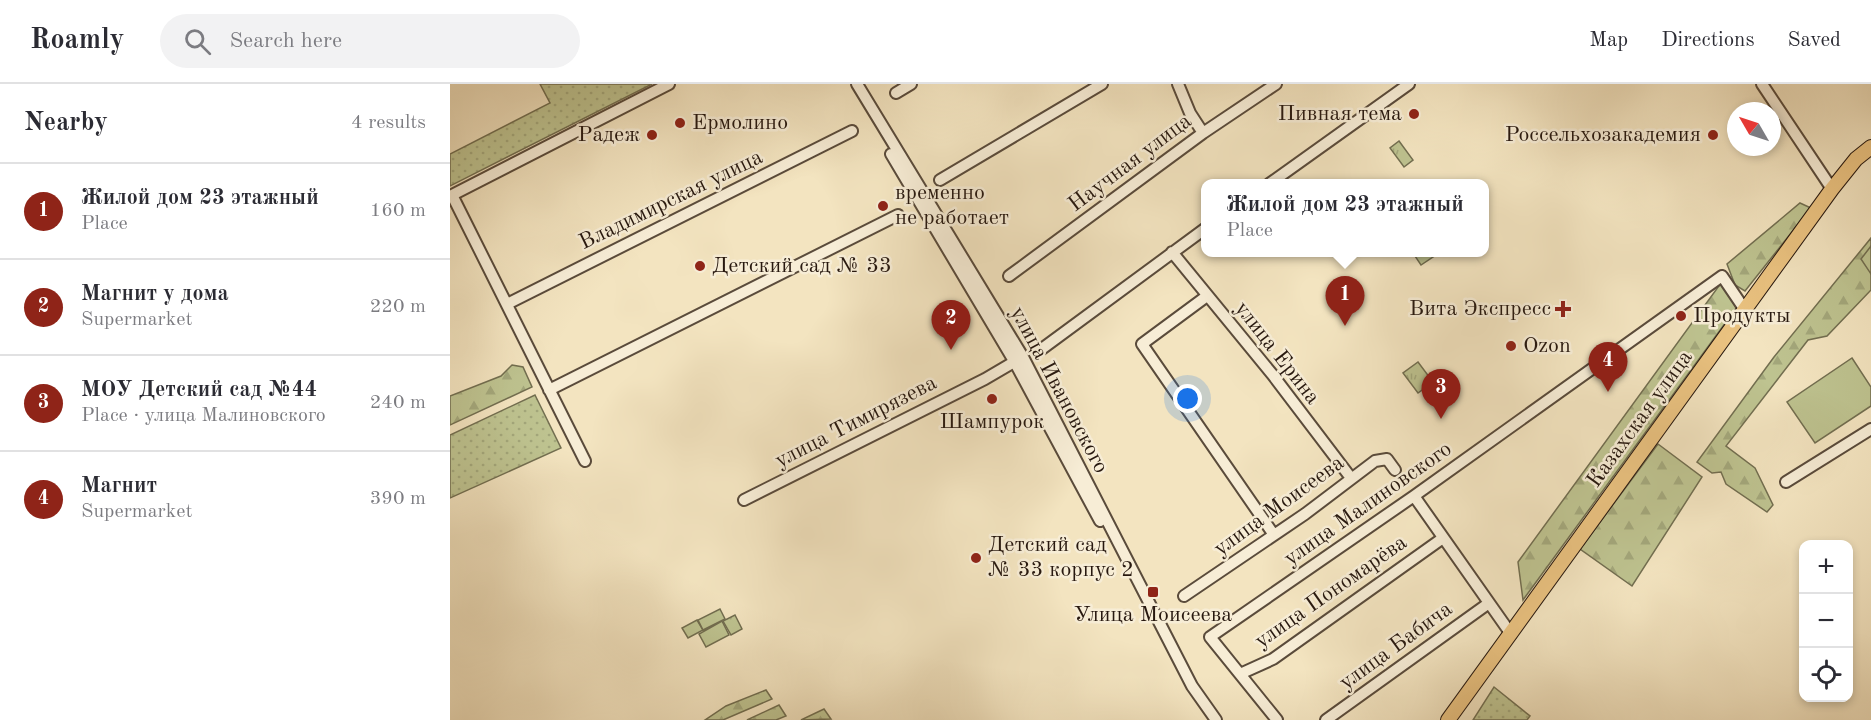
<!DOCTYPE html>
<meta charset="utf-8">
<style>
:root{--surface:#fff;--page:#f2f2f3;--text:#2b2b33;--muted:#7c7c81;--line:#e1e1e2;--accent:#8f2418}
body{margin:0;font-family:"Old Standard TT",serif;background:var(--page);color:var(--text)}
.controls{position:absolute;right:18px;bottom:18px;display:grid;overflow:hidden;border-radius:12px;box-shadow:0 3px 9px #0003}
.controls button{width:54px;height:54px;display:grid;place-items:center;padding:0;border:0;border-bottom:2px solid var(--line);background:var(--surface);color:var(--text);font:30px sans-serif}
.compass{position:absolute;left:1277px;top:18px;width:54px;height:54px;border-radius:50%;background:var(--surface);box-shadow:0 3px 9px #0003;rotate:309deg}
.you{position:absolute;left:738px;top:315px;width:21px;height:21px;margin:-15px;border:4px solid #fff;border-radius:50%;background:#1a73e8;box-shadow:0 0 0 9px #1a73e833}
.badge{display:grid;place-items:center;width:39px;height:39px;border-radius:50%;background:var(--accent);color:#fff;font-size:20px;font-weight:700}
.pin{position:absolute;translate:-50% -50px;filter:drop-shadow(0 2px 3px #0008)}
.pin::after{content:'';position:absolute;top:32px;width:21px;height:18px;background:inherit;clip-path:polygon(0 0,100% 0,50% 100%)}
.popup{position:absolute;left:751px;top:95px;width:288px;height:78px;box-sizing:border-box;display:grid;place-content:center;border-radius:12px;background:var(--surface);filter:drop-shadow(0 2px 4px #0005);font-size:20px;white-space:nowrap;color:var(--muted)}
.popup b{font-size:22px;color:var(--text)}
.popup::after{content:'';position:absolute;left:50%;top:100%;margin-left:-12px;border:12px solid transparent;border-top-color:var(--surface)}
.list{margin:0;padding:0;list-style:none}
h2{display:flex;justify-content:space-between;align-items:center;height:78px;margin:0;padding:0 24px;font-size:26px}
h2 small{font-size:20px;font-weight:400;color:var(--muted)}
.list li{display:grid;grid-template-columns:39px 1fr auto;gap:18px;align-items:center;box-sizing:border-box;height:96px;padding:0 24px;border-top:2px solid var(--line)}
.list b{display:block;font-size:22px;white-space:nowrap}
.list p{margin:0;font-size:20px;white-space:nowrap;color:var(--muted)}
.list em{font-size:20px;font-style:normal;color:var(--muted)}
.icon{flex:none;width:33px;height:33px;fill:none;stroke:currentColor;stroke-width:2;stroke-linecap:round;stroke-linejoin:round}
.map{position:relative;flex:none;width:1421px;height:636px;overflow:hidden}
header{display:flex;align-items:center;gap:36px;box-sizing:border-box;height:84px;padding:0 30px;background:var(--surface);border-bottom:2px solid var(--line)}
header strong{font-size:28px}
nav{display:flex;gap:33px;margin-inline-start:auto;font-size:21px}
.search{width:420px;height:54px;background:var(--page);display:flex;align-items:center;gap:15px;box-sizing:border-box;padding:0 21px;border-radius:33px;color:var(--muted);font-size:22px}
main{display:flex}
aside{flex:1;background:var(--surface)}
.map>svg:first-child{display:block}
.grass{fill:url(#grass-dots);stroke:#726e50;stroke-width:1.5}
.forest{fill:url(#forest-firs);stroke:#726e50;stroke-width:1.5}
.park{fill:url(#park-tufts);stroke:#726e50;stroke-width:1.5}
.garden{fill:#bec390;stroke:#726e50;stroke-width:1.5}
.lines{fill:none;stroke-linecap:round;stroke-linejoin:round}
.minor-casing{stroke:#5a4b3b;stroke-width:14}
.major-casing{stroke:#27180f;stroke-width:16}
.minor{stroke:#f7edd6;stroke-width:10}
.major{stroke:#eac280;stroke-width:14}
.poi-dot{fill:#8f2418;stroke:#f7edd6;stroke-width:2}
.labels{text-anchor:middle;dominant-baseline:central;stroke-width:5;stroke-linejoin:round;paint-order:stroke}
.poi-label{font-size:22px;fill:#27180f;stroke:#f7edd6;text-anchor:start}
.street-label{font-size:22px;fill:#27180f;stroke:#f7edd6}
</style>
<header>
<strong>Roamly</strong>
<div class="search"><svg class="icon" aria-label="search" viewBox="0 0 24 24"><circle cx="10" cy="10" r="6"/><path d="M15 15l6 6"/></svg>Search here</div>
<nav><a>Map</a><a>Directions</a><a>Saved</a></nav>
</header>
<main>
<aside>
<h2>Nearby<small>4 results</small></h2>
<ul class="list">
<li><span class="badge">1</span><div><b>Жилой дом 23 этажный</b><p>Place</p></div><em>160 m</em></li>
<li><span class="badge">2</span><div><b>Магнит у дома</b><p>Supermarket</p></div><em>220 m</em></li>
<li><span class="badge">3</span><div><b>МОУ Детский сад №44</b><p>Place · улица Малиновского</p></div><em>240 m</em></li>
<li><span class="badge">4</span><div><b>Магнит</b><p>Supermarket</p></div><em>390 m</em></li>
</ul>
</aside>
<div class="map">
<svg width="1421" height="636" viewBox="0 0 1421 636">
<defs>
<pattern id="grass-dots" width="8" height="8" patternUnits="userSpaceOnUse" patternTransform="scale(1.5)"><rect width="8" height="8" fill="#bec390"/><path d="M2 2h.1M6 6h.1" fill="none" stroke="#a3a77b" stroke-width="1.8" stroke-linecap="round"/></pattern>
<pattern id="forest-firs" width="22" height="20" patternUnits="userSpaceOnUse" patternTransform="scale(1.5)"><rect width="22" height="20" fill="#bec390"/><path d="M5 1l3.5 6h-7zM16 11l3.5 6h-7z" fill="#a3a77b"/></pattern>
<pattern id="park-tufts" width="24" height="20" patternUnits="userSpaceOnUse" patternTransform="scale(1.5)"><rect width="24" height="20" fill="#bec390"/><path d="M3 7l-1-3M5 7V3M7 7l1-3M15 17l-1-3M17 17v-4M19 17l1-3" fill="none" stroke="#a3a77b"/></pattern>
</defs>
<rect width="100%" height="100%" fill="#f3e4c0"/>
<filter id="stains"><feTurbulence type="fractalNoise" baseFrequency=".00333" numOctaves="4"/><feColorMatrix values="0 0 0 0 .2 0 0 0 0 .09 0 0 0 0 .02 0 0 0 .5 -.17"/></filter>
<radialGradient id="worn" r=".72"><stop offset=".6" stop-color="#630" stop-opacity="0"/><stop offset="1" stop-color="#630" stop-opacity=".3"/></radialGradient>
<!-- grass -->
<path class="grass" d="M90,0h112l-202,102v-32l100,-51z
M85,311l26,53 -111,50v-63z
M1044,603l36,29 -3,4h-54z"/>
<!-- forest -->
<path class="forest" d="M1350,119l11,5 -66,83 -10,-6 -8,-21z
M1421,154v52l-44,46 -19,4 -82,106 29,22 18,37 -6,7 -41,-28 -5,-12 -9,1 -15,-11 77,-105z
M1271,199l16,24 -214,293 -5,-38z
M62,281l11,2 9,20 -82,38v-29l51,-20z
M1208,360l44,33 -70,109 -52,-37z
M316,606l6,9 -49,21h-18l21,-14z
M329,621l7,11 -10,4h-29z
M374,625l7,10 -30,1z"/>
<!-- park -->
<path class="park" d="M949,57l14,19 -9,7 -14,-19z
M1421,162v28l-10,-15z
M963,169h26l-18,12z
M968,278l15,20 -15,11 -15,-20z
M285,531l7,14 -11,6 -8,-14z
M247,536l6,10 -15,8 -6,-10z"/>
<!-- garden -->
<path class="garden" d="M1402,274l19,29v19l-56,37 -28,-41z
M270,525l5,10 -22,11 -5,-10z
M272,537l7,14 -23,12 -7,-13z"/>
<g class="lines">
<defs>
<path id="minor" d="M407,0l166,273 169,329 24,34
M728,0l12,29 13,20
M1312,0l70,105
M446,9l15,-9
M441,70l123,207 86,160
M490,96l162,-96
M819,100l140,-100
M722,168l100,122 79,104
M559,192l194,-143 73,-49
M757,212l-65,48 132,191
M57,220l345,-173
M589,267l167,-123
M99,306l349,-175
M135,377l-133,-266 217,-111
M1336,398l85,-53
M964,412l97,138
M294,416l241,-121 34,-20
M734,512l121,-82 70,-53 12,-2 8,11
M790,590l33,-15 170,-121
M827,636l-67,-83 204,-141 308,-220 23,34
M876,636l163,-117"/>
<path id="major" d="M998,636l384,-531 24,-30 15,-12"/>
</defs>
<!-- minor casing -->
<use href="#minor" class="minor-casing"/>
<!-- major casing -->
<use href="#major" class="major-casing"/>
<!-- minor -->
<use href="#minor" class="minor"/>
<!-- major -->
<use href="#major" class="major"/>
</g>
<!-- markers -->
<g class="poi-dot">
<circle cx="964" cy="30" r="6"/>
<circle cx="230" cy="39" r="6"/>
<circle cx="202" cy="51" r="6"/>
<circle cx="1263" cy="51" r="6"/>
<circle cx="433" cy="122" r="6"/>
<circle cx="250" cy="182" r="6"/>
<path d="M1110 216h6v6h6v6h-6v6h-6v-6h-6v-6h6z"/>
<circle cx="1231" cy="232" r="6"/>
<circle cx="1061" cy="262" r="6"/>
<circle cx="542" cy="315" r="6"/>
<circle cx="526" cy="474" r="6"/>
<rect x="697" y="502" width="12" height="12" rx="3"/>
</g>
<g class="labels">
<!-- poi labels -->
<g class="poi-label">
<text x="952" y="30" text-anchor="end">Пивная тема</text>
<text x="242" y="39">Ермолино</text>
<text x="190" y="51" text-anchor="end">Радеж</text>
<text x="1251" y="51" text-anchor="end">Россельхозакадемия</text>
<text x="445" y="109">временно<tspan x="445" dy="25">не работает</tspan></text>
<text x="262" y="182">Детский сад № 33</text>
<text x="1101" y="225" text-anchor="end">Вита Экспресс</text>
<text x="1243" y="232">Продукты</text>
<text x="1073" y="262">Ozon</text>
<text x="542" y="338" text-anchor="middle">Шампурок</text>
<text x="538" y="461">Детский сад<tspan x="538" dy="25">№ 33 корпус 2</tspan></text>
<text x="703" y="531" text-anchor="middle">Улица Моисеева</text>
</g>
<!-- street labels -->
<g class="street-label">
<text transform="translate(680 79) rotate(-37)">Научная улица</text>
<text transform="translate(221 116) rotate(-26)">Владимирская улица</text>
<text transform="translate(827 269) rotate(52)">улица Ерина</text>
<text transform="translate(609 306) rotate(62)">улица Ивановского</text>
<text transform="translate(1190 335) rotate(-54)">Казахская улица</text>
<text transform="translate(406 338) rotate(-27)">улица Тимирязева</text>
<text transform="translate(918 420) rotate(-35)">улица Малиновского</text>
<text transform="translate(829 422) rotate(-36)">улица Моисеева</text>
<text transform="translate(881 508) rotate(-35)">улица Пономарёва</text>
<text transform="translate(946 562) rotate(-36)">улица Бабича</text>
</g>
</g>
<rect width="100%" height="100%" filter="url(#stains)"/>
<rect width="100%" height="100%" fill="url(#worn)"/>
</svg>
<div class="controls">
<button>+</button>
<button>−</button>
<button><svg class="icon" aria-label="locate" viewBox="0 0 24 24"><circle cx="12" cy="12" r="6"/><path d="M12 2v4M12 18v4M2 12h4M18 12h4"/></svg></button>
</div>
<svg class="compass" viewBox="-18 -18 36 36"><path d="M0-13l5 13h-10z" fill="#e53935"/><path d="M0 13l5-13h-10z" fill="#7c7c81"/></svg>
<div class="you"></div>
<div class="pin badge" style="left:895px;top:242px">1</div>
<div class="popup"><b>Жилой дом 23 этажный</b>Place</div>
<div class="pin badge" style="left:501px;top:266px">2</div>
<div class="pin badge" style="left:991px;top:335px">3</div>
<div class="pin badge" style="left:1158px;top:308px">4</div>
</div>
</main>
